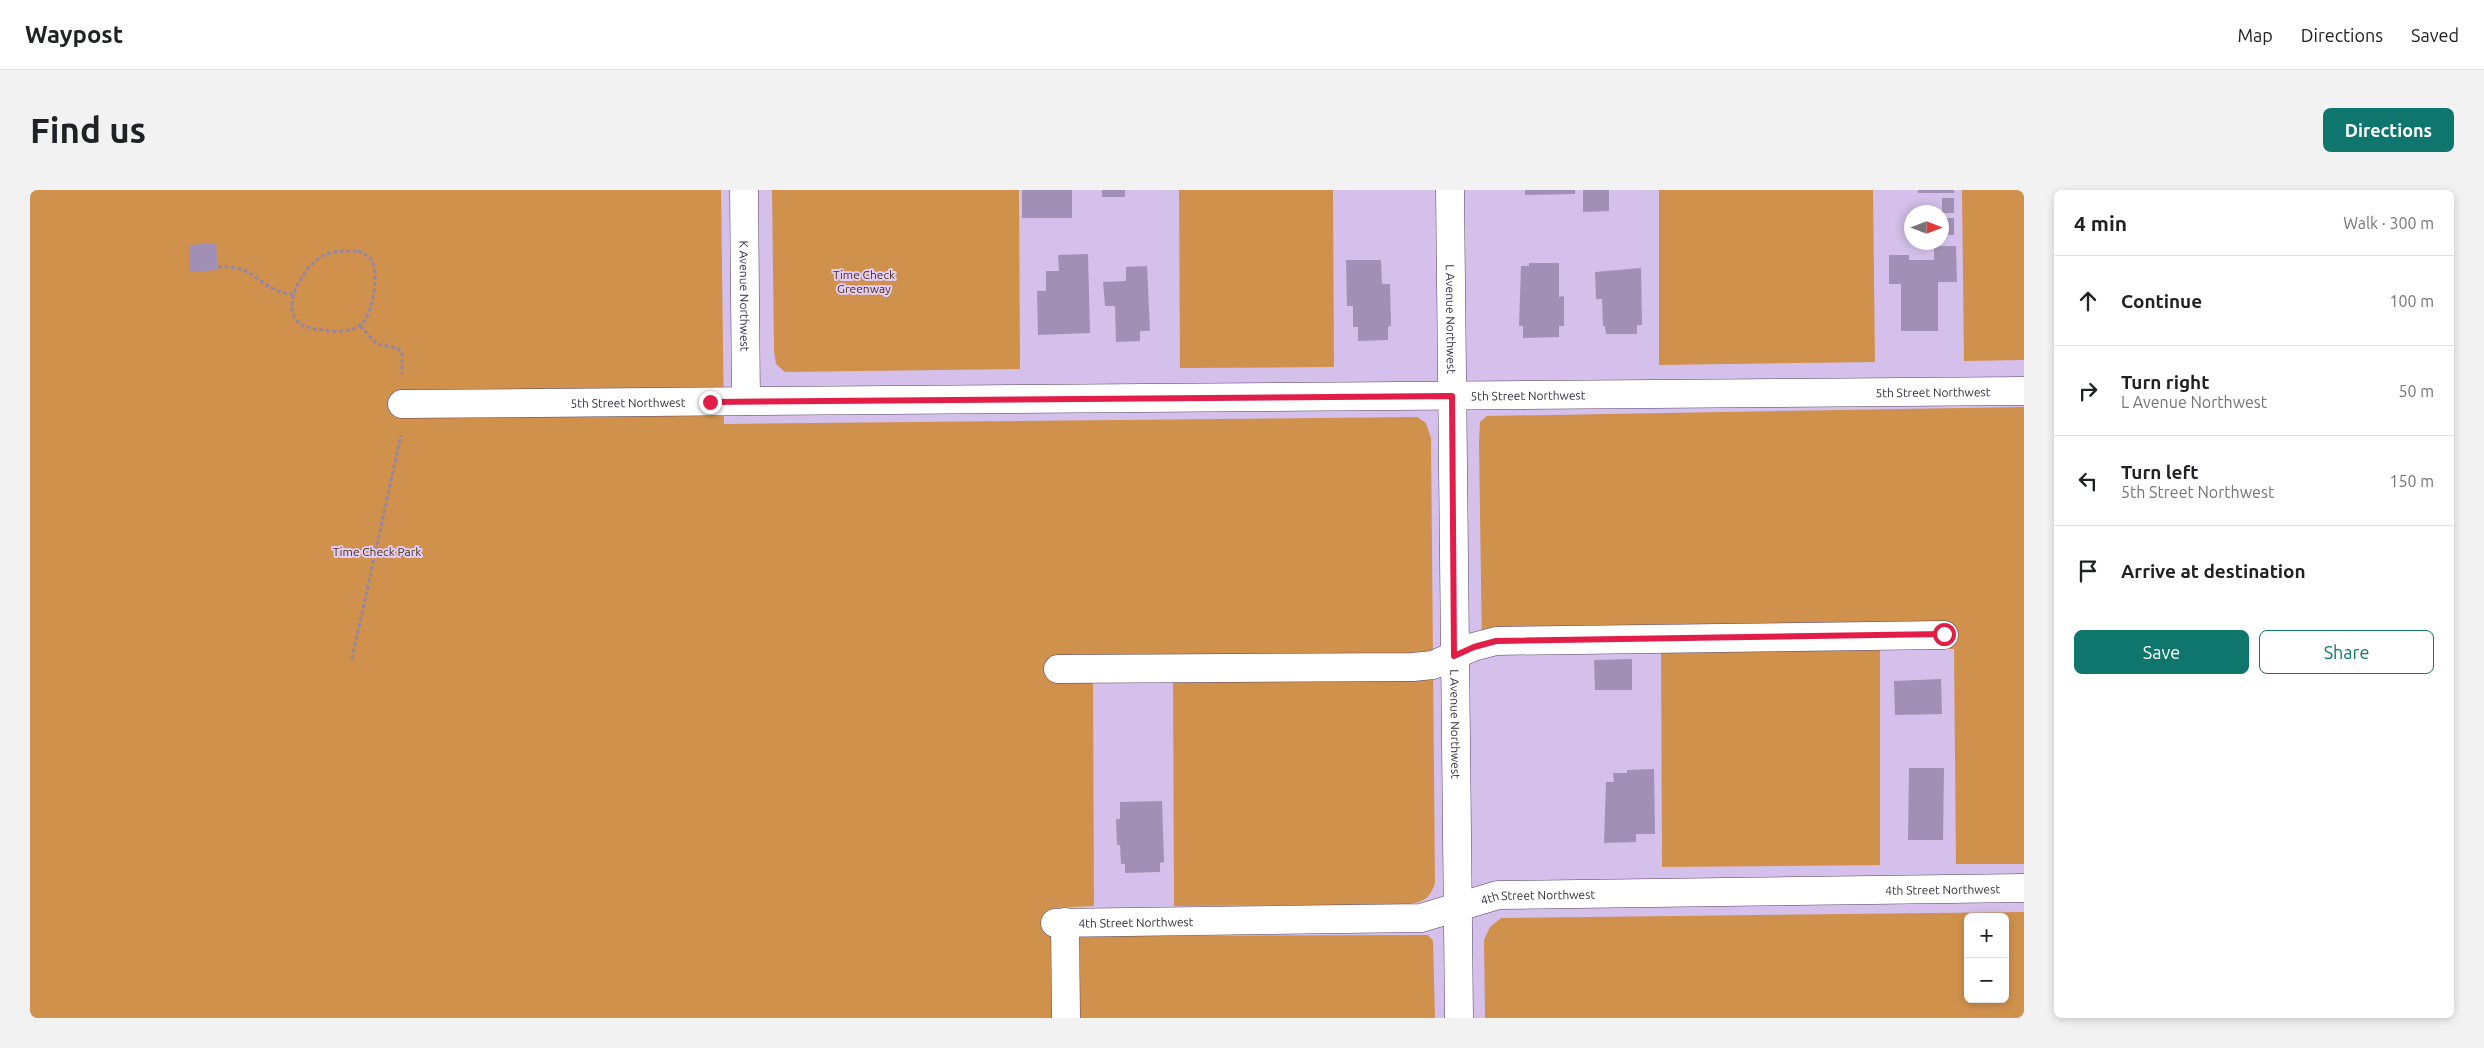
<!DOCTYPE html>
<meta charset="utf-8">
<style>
:root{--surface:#fff;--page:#f2f2f2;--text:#202124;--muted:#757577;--line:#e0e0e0;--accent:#0f766e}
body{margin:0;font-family:Ubuntu,sans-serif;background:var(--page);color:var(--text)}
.controls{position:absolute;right:15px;bottom:15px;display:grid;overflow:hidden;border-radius:8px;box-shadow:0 2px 8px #0003}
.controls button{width:45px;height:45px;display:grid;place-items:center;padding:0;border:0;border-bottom:1px solid var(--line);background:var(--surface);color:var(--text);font:25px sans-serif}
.compass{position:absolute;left:1874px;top:15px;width:45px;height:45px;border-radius:50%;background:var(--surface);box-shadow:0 2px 8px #0003;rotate:90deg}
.stop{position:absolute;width:15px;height:15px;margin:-11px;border:4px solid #e11d48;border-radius:50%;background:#fff}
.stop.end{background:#e11d48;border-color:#fff;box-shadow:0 1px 5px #0008}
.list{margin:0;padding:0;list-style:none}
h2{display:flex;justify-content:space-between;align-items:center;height:65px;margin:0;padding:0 20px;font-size:21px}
h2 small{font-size:16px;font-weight:400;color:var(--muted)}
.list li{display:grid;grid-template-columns:32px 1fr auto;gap:15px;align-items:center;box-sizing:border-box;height:90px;padding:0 20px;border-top:1px solid var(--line)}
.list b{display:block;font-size:19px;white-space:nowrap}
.list p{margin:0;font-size:16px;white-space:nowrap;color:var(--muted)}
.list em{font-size:16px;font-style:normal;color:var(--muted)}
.actions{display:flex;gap:10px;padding:15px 20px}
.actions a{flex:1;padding:11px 0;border:1px solid var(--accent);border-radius:8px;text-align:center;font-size:18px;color:var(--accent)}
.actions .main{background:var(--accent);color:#fff}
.icon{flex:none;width:28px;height:28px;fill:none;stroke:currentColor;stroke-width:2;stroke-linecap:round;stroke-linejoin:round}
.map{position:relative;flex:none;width:1994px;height:828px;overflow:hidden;border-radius:8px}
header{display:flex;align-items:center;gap:30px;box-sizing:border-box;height:70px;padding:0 25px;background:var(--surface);border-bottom:1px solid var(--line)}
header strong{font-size:24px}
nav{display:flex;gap:28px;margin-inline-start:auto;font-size:18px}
.intro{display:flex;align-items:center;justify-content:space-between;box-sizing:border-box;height:120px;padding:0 30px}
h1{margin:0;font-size:35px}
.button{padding:12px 22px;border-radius:8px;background:var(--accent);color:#fff;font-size:18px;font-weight:700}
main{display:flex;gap:30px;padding:0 30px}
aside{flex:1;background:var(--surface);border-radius:8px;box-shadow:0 2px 8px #0003}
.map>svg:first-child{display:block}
.green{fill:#d0914d;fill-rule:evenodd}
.building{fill:#a28fb6}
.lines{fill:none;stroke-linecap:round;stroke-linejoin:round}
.minor-casing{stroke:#546;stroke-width:29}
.path{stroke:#9485a5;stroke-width:3;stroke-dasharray:4 2.5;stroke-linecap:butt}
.minor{stroke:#fff;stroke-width:28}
.route{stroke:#e11d48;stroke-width:6}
.labels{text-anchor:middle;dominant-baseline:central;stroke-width:4;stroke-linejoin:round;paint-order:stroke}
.park-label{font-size:12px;fill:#4c3112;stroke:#e1cdf7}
.street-label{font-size:12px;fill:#352d3d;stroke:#e1cdf7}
</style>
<header>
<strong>Waypost</strong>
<nav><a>Map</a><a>Directions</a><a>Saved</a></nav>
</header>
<div class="intro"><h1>Find us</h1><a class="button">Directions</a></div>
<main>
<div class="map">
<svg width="1994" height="828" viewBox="0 0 1994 828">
<rect width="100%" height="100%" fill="#d4c0ea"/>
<!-- green -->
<path class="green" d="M0,0h691l3,234 693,-7 9,6 5,15 4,445c-6,18 -12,18 -29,22l-232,1 -1,-230 -80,1 1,229 -40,2 -1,28 375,-1 5,6 2,77h-1405z
M742,0h247l1,179 -235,3 -9,-8 -2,-13z
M1149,0h154l1,177 -154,1z
M1629,0h214l2,172 -216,3z
M1932,0h62v170l-60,1z
M1994,217v457h-68l-2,-215h-74v216l-218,2 -1,-217 -179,3 -3,-211 1,-20 7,-6z
M1994,722v106h-539l-1,-78 6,-13 11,-9zM1938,727h37v82h-37z"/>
<!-- building -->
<path class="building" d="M992,0h50v28h-50z
M1072,0h23v7h-23z
M1495,0h50v4l-50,1z
M1553,0h26v21l-26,1z
M1888,0h36v3h-36z
M1912,8h12v15h-12z
M1912,28h12v17h-12z
M186,53l2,27 -28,2 -1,-27z
M1904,56h22l1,36h-19v49h-37v-47h-12v-29h20v5h25z
M1058,64l2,79 -52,2 -1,-44h9v-20h13l-1,-16z
M1316,70h35l1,24h8l1,42 -3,1v13l-30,1v-14h-5v-21h-6z
M1499,73h30v34l5,-1v30h-5v11l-36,1v-12h-4l2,-60h8z
M1117,76l3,65h-10v10l-24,1 -1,-36h-10l-2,-24 23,-1v-14z
M1611,78l1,57h-5v9h-31l-1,-8h-2l-1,-27h-6l-1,-27z
M1602,469v31h-37l-1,-30z
M1911,489l1,35 -47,1 -1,-34z
M1879,578h35l-1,72h-35z
M1624,579l1,65h-19v8l-32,1 2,-61h8l-1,-9h14v-3z
M1132,611l2,61 -4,1v9l-35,1v-9h-4l-1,-19h-3l-1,-26h4v-17z"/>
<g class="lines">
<defs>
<g id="minor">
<path id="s1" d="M714,0l2,211"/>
<path id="s2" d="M1420,0l9,828"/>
<path id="s3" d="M372,214l1622,-13"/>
<path d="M1028,479l355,-2 20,-2 40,-18 23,-6 448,-6"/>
<path d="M1035,732l1,96"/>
<path id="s4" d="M1025,733l366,-5 77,-23 526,-7"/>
</g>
</defs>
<!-- minor casing -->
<use href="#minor" class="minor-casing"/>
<!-- path -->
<path class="path" d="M328,61c5,2 9,4 13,8 9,13 2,59 -12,67 -13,8 -35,5 -48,2 -38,-7 -11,-59 10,-71 11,-7 24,-6 37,-6z
M188,77c40,-3 41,25 75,27
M330,136l17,18 20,4 5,4v22
M322,469l49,-224"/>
<!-- minor -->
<use href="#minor" class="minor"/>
</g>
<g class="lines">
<!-- route -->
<path class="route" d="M680,212l742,-6 2,260 20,-9 22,-6 448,-7"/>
</g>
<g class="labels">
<!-- park labels -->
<g class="park-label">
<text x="834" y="84">Time Check<tspan x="834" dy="14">Greenway</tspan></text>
<text x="347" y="361">Time Check Park</text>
</g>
<!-- street labels -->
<g class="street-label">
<text stroke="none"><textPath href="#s1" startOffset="106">K Avenue Northwest</textPath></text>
<text stroke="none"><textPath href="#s2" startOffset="129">L Avenue Northwest</textPath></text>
<text stroke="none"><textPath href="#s3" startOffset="1531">5th Street Northwest</textPath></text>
<text stroke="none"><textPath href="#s3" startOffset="1126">5th Street Northwest</textPath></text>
<text stroke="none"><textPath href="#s3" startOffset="226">5th Street Northwest</textPath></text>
<text stroke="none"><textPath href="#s2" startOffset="534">L Avenue Northwest</textPath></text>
<text stroke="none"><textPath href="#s4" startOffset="891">4th Street Northwest</textPath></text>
<text stroke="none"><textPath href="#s4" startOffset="486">4th Street Northwest</textPath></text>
<text stroke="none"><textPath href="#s4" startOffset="81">4th Street Northwest</textPath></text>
</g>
</g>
</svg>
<div class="controls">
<button>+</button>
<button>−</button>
</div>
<svg class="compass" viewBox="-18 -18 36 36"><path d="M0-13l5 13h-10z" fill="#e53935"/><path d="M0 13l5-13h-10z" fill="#757577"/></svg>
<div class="stop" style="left:1914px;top:444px"></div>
<div class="stop end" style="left:680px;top:212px"></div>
</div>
<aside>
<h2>4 min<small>Walk · 300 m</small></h2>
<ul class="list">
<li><svg class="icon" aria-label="ahead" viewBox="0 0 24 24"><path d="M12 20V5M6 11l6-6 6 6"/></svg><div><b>Continue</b></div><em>100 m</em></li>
<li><svg class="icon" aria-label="right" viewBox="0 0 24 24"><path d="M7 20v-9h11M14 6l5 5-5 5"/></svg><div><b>Turn right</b><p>L Avenue Northwest</p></div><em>50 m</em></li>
<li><svg class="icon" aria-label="left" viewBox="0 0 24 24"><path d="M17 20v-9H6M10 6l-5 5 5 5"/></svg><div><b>Turn left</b><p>5th Street Northwest</p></div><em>150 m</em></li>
<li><svg class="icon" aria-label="arrive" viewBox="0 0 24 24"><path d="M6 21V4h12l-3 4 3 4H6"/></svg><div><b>Arrive at destination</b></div></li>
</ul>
<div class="actions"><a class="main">Save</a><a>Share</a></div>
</aside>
</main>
